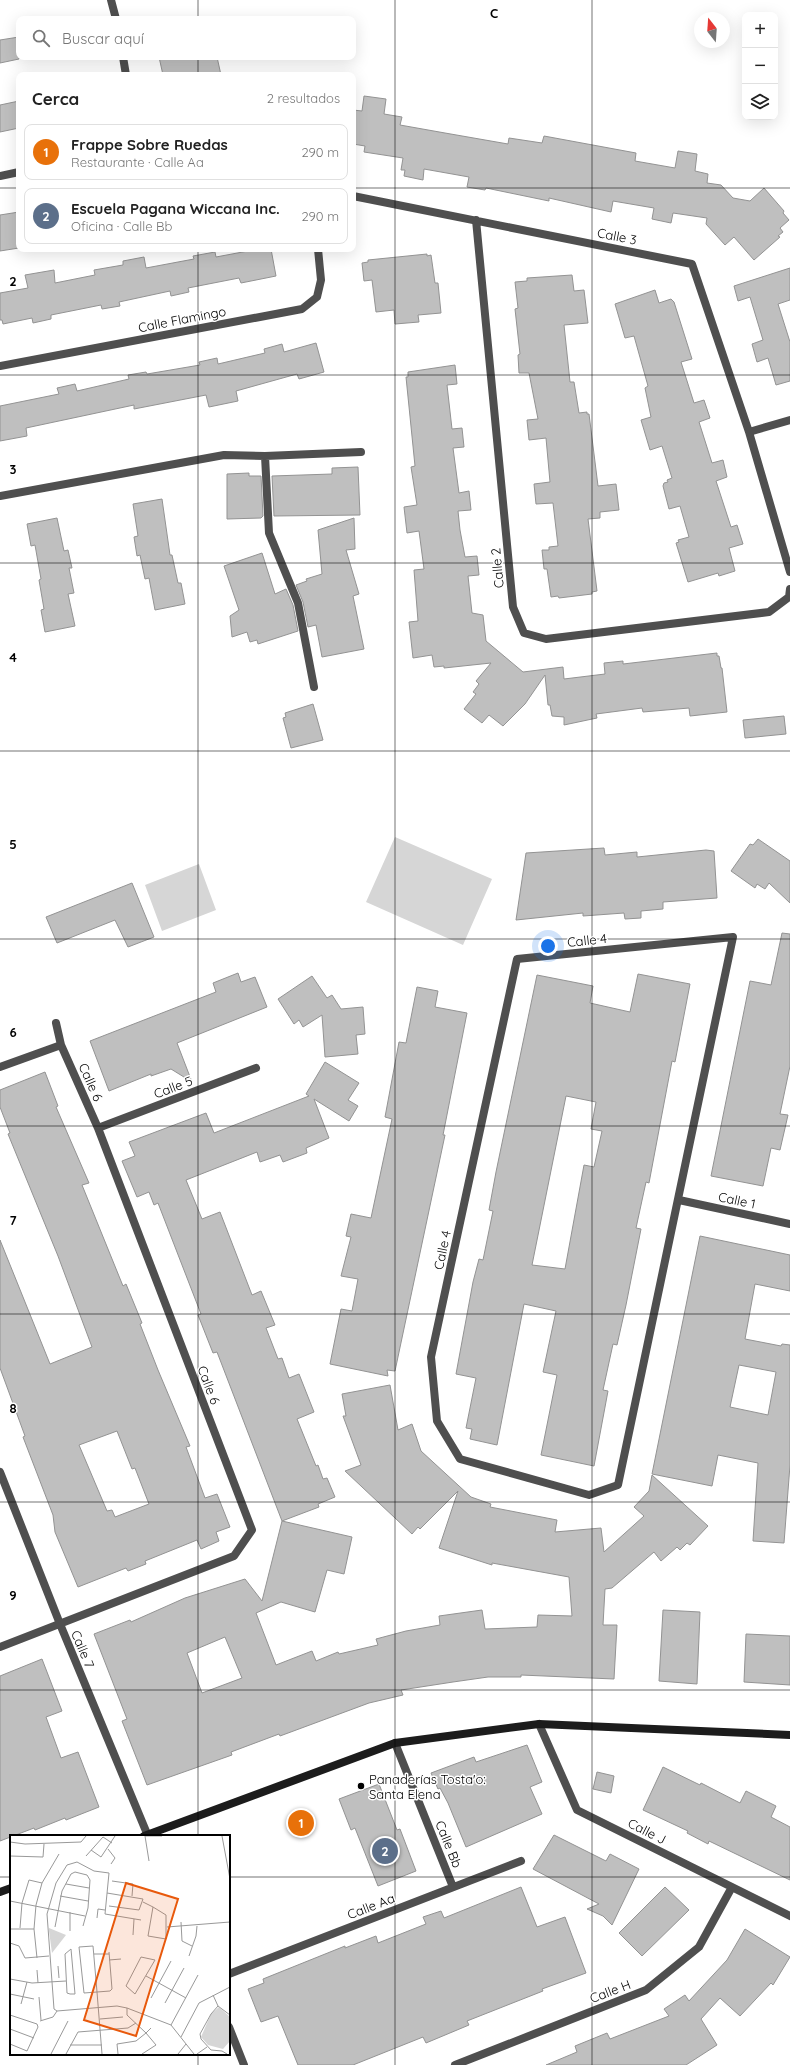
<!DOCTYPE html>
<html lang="es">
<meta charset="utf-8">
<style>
:root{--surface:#fff;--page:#f6f6f6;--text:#222;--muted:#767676;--line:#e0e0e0;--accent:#7c3aed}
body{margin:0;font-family:Quicksand,sans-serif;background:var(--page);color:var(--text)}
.controls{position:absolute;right:12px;top:12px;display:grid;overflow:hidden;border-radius:8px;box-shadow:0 4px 16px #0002}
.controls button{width:36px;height:36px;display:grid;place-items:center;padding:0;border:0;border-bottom:1px solid var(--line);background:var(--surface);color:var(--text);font:20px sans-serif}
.compass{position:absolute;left:694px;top:12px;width:36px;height:36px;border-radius:50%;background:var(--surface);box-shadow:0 4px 16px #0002;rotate:343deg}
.you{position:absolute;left:548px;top:946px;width:14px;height:14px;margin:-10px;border:3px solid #fff;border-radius:50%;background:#1a73e8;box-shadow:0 0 0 6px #1a73e833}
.badge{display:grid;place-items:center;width:26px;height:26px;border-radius:50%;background:var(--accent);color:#fff;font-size:13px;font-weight:700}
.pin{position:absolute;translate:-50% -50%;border:2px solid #fff;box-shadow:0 1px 4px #0006}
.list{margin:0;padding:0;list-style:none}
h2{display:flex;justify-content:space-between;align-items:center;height:52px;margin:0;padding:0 16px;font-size:17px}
h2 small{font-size:13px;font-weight:400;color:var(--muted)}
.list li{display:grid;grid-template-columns:26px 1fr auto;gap:12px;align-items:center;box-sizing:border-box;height:56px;margin:0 8px 8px;padding:0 8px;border:1px solid var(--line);border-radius:8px}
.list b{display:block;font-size:15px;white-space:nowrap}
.list p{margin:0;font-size:13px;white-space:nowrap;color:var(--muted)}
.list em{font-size:13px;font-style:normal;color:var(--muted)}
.icon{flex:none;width:22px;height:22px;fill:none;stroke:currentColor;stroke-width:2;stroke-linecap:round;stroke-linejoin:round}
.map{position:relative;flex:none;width:790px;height:2065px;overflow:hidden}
.search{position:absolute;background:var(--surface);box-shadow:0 4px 16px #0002;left:16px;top:16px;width:340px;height:44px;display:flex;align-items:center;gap:10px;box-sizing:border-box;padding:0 14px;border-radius:8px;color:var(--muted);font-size:15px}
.panel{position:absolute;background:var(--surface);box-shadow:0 4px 16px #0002;left:16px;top:72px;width:340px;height:180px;border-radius:8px}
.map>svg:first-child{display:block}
.green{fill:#d6d6d6}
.building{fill:#bfbfbf;stroke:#939393;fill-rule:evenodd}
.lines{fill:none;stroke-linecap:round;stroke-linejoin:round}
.street{stroke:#4f4f4f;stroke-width:8}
.secondary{stroke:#1c1c1c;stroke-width:8}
.grid{fill:none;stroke:#000;stroke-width:1;stroke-opacity:0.55}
.poi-dot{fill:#000;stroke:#fff;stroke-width:1.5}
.labels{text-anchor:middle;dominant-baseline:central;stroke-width:3;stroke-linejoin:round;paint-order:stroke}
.street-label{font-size:13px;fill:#000;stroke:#fff}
.poi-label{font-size:13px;fill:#000;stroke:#fff;text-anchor:start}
.inset-road{fill:none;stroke:#999;stroke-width:1}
.view{fill:#e8590c;fill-opacity:0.15;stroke:#e8590c;stroke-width:2}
.inset-edge{fill:none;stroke:#000;stroke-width:2}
.grid-label{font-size:13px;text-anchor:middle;font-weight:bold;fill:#000;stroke:#fff;stroke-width:3;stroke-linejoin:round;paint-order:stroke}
</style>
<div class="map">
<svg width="790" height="2065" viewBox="0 0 790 2065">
<rect width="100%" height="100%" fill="#fff"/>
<!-- green -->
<path class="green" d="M395,837l97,42 -29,66 -97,-43z
M199,864l17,46 -54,21 -17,-46z"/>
<!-- building -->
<path class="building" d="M19,37v22l-19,4v-23z
M159,57h58l4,18h-58z
M364,96l22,3 -2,15 18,3 -2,8 45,8 63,11 1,-6 33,5 2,-7 92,17 -1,8 40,7 3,-17 19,3 -2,17 13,3 -1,9 14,2 12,13 17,3 14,-13 20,23 -1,2 6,7 -9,8 3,4 -5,4 2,1 -26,23 -20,-23 -9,8 -19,-21 1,-6 -34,-5 -2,10 -19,-4 2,-11 -41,-7 -2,11 -62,-14v3l-63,-13 -1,2 -18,-3 2,-10 -45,-8 -1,11 -19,-4 1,-6h-4l2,-12 -39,-6 1,-6 -12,-2v-34l9,1z
M19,101v27l-19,4v-27z
M19,212v36l-19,3v-36z
M248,249h23l5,27 -35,7 -2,-5 -51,10 1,4 -18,4 -1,-5 -51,11 1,4 -18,3 -1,-4 -50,10v4l-18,4 -1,-5 -29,6 -1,-4h-2v-27l28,-5 -3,-13 29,-5 1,13 40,-8 -1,-5 29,-5v-4l21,-4 2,11 48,-9 -1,-3 22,-4 1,5 32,-6z
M427,254v2l4,-1 4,28h3l3,30 -23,2 1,7 -24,2 -1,-14 -18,2 -4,-32 -8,1 -2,-18 6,-1v-2z
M790,268v32l-12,4 12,38v39l-14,4 -8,-27 -11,4 -5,-18 11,-4 -13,-43 -12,4 -4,-15z
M572,275l2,16 10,-1 4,33 -24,2 6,57h4l5,31 8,-1v2h2l9,72 18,-2 3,26 -19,2v6l-12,1 9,72 -5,1v2l-33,4 -1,-2 -7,1 -4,-28h-3l-2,-19h7v-3l9,-1 -5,-43 -17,1 -2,-20 16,-2 -4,-44 -17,2 -2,-20 11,-1 -9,-46h-10l-1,-18 2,-1 -5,-45 3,-1 -3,-26 12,-1v-3z
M655,290l4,13 12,-4 3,3 18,57 -11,3 13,41 10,-3 6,18 -11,4 13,41 11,-3 4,17 -11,4 15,46 6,-2 6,19 -14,4 6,23 -16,5 -1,-3 -30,9 -12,-39 3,-1 -1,-2 11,-3 -9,-31 -11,3 -6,-23 1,-3 4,-1 -1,-2 5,-2 -10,-32 -12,4 -9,-30 10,-3 -6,-29 3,-2 -14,-50 -9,2 -10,-34z
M316,343l8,29 -25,7 -2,-5 -61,17 2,10 -29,6 -3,-12 -72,14v-4l-108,23 1,8 -27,5v-35l59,-12 -2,-6 18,-4 2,7 52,-12 -1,-4 18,-3 1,2 53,-9 -1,-3 18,-4 1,6 47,-11 -1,-4 18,-5 2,8z
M455,365l2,19 -10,1 5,44 10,-1 2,19 -11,1 6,45 10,-2 2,19 -13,1 2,19 5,27 12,-1 2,19 -11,1 4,37 11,2 3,26 37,31 40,-5 1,12 41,-5 -1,-11 19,-2v3l94,-11v3h2l2,12h1l5,44 -37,4 -1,-8 -46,4 -1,-4 -46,6 1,4 -33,7v-8l-12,-1 -2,-11h-2l-3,-30 -20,29 -22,22 -14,-11 -7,8 -18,-14 12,-15 -3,-2 6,-8 -3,-3 15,-18 -47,5v-2l-10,1 -2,-12 -19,3 -4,-36 9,-1 -4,-51 10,-1 -5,-38 -12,2 -3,-26 13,-2 -6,-38 4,-1 -9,-89h2v-5z
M358,467l2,48 -86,1 -2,-40 60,-2v-6z
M249,473v3h12l2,40 -2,2 -34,1v-45z
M162,499l8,56h2l6,28h3l4,21 -30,6 -6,-32 -4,1 -5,-24 -3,1 -3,-19 4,-1 -5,-32z
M57,518l7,33 4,-1 4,18h-3l5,25 -6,1 7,32 -30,6 -4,-22 3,-1 -5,-29 2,-1 -6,-34 -4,1 -4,-22z
M354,518l1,31 -9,1 13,44 -6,2 11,53 -42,8 -6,-32 -8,2 -5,-25 -7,-17 11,-4 -1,-2 16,-5 -4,-44z
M262,553l13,41 11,-5 7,16 5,26 -40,13 -1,-4 -7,2 -3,-10 -15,5 -2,-21 9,-6 -15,-44z
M313,704l10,36 -32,8 -8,-30 3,-1 -1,-4z
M784,716l2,18 -41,4 -2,-18z
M758,839l32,22v42l-21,-20 -4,6 -8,-5 -2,4 -24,-17 19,-27 3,1z
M604,848l1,7 32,-3v5l69,-7 8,1 3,47 -54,4v7l-22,2v7l-16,1 -1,-6 -41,3v-3l-67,7 10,-67z
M132,883l22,54 -26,10 -13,-27 -58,23 -11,-26z
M782,933l8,1v132l-10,48 8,1 -8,35 -9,-2 -8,38 -52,-10 39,-195 21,4z
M238,973l3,9 14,-5 12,30 -90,36 15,39 -21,-13 -20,7v-2l-42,17 -19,-50 126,-49 -3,-9z
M638,974l52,10 -15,78 -3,-1 -23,122 -3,-1 -10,46 5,1 -15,76 -9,40 -4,-1 -10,46 5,1 -14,75 -53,-11 16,-80 -14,-3 13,-61 -32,-7 -27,141 -27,-6 2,-10 -6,-1 10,-50 -20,-4 17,-92 6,-23 4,1 10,-49 -4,-1 7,-38 41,-197 56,11 -3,17 40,9zM566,1096l30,6 -5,27 11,2 -8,36 -10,-2 -19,104 -33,-4z
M312,976l15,22 5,-3 9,14 22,-2 2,27 -9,1 2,19 -33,3 -3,-42 -19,12 -4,-7 -5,4 -16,-25z
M417,987l21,4 -3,16 32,6 -24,122h2l-50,236 -8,-1 1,6 -58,-12 11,-55 11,2 6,-32 -17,-3 10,-39 -5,-1 5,-22 20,4 21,-99 -7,-2 14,-75 7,1z
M325,1062l34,21 -11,17 10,6 -9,15 -35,-22 15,39 -23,10 1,5 -24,9 -3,-7 -20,7 -3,-10 -71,28 16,39 18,-7 32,83 9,-4 14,34 -9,3 12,31 4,-1 7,20 10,-4 15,38 -17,7 19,47 2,-1 5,14 4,-1 8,19 -17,7 1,3 -37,14 70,16 -8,37 -17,-4 -12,42 -34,-10 -25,11 20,52 36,-14 4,10 22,-9 1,2 39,-9 -2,-6 30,-8 34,-6 -1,-9 43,-6 3,19 52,-2 1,-12 34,1 -3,-39 -77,-14v2l-53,-17 19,-57 -38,38 -2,-2 -6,7 -67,-63 16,-6 -18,-49h3l-4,-22 48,-9 8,45 14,-6 9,27 50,46 20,7 -1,3 67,13 -2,12 46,-4 3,24 40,-36 -10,-9 15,-16 3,-16 56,51 -18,19 -3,-2 -7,7 -3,-3 -16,14 -7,-9 -42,36 -7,1 -2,36h14l-3,54 -93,-4v2h-33l-35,5 -52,8 2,5 -34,8 -89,33 -1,-2 -48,18 1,3 -85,30 -25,-64 5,-2 -33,-85 36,-14 1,2 54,-24 60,-19 17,22 20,-80 -65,-169 -4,1 -15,-38 3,-1 -43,-111 -4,2 -5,-13 -12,5 -15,-36 13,-5 -6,-14 77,-29 8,20 95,-37 -3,-2zM225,1637l17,41 -40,15 -15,-40z
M45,1072l13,34 -2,1 33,76 -7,2 41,101 3,-2 16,39 -2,1 18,46 32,76 -4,1 19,51 12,-4 13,33 -14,5 3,9 -18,8 -4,-9 -52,21 1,3 -18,7 -2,-3 -48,19 -23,-55 -2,-17 -30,-78 2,-1 -25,-68v-128l50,124 42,-17 -34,-91 -50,-122 2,-1 -10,-26v-17zM117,1431l15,38 3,-1 14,36 -34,13 -3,-7 -5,1 -28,-66z
M700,1236l90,19v36l-35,-7 -10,55 36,7 1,-2 8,1v120l-6,78 -31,-2 5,-78 -40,-8 -6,31 -60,-12zM739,1365l37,7 -8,43 -38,-8z
M663,1610l37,2 -3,72 -38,-3z
M746,1634l44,2v49l-46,-3z
M42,1659l20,52 -16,6 15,41 17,-6 21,55 -33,13 -1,-2 -30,12 -1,-2 -34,13v-165z
M527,1745l15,37 -12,5 12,27 -76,33 -18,-44 -8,-15 -2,1 -7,-16 43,-16 2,5z
M663,1767l37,18 1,-2 39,20 6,-12 30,15 -5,11 19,10v53l-81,-39 -1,3 -21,-11 1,-2 -45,-21z
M597,1772l17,4 -3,17 -18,-4z
M379,1784l18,46 3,-1 16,42 -38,15 -23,-58 -4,2 -12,-31z
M554,1835l52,26 4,-7 29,15 -27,56 -9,-9 -16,-7 12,-5 -66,-35z
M521,1887l16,40 28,-10 21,56 -44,16 1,2 -76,30 2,4 -43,18 -3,-6 -70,28h-55l-20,-49 -17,6 -13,-33 16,-6 -1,-4 82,-33v2l31,-12 2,7 48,-19 -3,-7 18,-6 3,7z
M665,1887l24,23 -47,46 -23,-23z
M745,1929l45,28 -17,28 -2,-2 -31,33 -20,-18 -19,21 16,26 -31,20h-140l31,-13 -2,-6 32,-13 3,6 59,-23 -5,-7 21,-14 4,6 38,-41z"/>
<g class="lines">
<!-- street -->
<path class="street" d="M111,0l5,19
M123,57l3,18
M0,176l19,-4
M353,196l339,68 57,168 41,140
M476,220l37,387 11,26 22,6 223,-27 20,-15 1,-8
M0,366l302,-57 15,-12 4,-17 -3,-31
M749,432l41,-12
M265,456l4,77 29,70 16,84
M0,496l224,-41 41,1 96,-4
M733,937l-115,548 -29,10 -129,-36 -23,-38 -6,-64 86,-398z
M0,1067l61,-22
M98,1128l158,-60
M679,1200l111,24
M0,1472l60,152 88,212
M0,1647l234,-91 18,-26 -154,-402 -37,-83 -5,-22
M539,1724l38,86 213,106
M395,1743l58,144
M229,1974l292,-113
M229,2027l15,38
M455,2065l191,-75 53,-43 33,-60"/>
<!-- secondary -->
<path class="secondary" d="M144,1836l251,-93 144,-19 251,11
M0,1892l11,-4"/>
</g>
<!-- grid -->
<path class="grid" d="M198,0v19M395,0v2065M592,0v2065M198,57v18M0,188h19M353,188h437M198,249v1587M0,375h790M0,563h790M0,751h790M0,939h790M0,1126h790M0,1314h790M0,1502h790M0,1690h790M0,1877h11M229,1877h561M198,2054v11"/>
<!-- markers -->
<circle class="poi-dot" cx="361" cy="1786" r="4"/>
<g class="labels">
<!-- street labels -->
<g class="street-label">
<text transform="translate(617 236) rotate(11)">Calle 3</text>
<text transform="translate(182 319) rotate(-11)">Calle Flamingo</text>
<text transform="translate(497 568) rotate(-95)">Calle 2</text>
<text transform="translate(587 940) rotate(-6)">Calle 4</text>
<text transform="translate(91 1082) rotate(66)">Calle 6</text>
<text transform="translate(173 1087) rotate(-21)">Calle 5</text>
<text transform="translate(737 1200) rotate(12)">Calle 1</text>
<text transform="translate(442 1250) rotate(-78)">Calle 4</text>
<text transform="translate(209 1385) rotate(69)">Calle 6</text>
<text transform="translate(83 1649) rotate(67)">Calle 7</text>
<text transform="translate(647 1831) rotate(27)">Calle J</text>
<text transform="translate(449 1844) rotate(68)">Calle Bb</text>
<text transform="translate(371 1906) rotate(-21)">Calle Aa</text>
<text transform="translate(610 1991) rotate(-21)">Calle H</text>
</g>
<!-- poi labels -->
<g class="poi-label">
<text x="369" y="1779">Panaderías Tosta'o:<tspan x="369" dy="15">Santa Elena</tspan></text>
</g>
</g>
<!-- overview -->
<g transform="translate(10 1835)">
<rect width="220" height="220" fill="#fff"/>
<path d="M39,93l17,7 -14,18 -3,-22zM209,172l11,10v24l-7,8 -15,-4 -7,-8 10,-23z" fill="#d6d6d6"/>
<path class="inset-road" d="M135,1l4,25M135,1h17M212,1l8,43M0,7l15,2 56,-2 5,-6M98,14l7,9 -4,6M81,15l10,7 14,-21M0,21l33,1 1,-13M76,21l17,-19 9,6M102,46l21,3 -1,12M56,49l23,4M97,58l36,6 -4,11 -30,-4M50,61l28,5M0,66l75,15M133,67l10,5 13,8v24l-18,-3 5,-29M87,83l1,-9 7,1M171,87l1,19 10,5M45,92l7,-36 9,-17 4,-2 12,3 3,5 -2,28 -5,18M157,92l63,-5M10,93l2,-25 7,-23 13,3M0,94h24M60,96v-19M123,100l1,-16M0,108l9,3 6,12 24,-2M61,114l4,45h-5l-3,-1 -2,-39zM84,119h15M179,121l7,-20 1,-10M131,122l14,3 -20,34 -9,-8zM27,123l-3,-29 2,-24 6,-22 17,-29M99,125l12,-1M48,131l1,12M27,135l1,13M136,141l40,22M0,144l22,4 34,-2M0,159l24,5M203,160l5,11 12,9M29,162l2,23M141,163l20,-37M155,168l19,-35M11,169l6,-22M208,171l-7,8 -11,20 1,5 10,11 11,1 5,3M117,173v7l19,18 5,-5M47,176l-3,-2 -7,-95 9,-31 11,-18 10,-3 17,9 15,2 -4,41 36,6M47,176l60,-5 10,2 44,17 23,29M0,180l27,9 1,3 -11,24 -17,-7M90,184l23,-2M30,186l13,-4 4,-6M161,190l27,-50M0,194l24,9M171,202l18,-34 31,-16M60,210h32M41,219l17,-33M56,219l12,-22 50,-4 8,-5M92,219l-5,-62 -4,-46 -14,1 5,46 26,-2 2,-2 -3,-37M108,219l-1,-10 19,-3 10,-8 10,12 -14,9M168,219l8,-10M187,219l10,-7"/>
<path class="view" d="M116,48l52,16 -42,137 -52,-16z"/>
<rect width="220" height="220" class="inset-edge"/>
</g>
<g class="grid-label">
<text x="494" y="18">C</text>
<text x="13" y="286">2</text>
<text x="13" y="474">3</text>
<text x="13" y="662">4</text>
<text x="13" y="849">5</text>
<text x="13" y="1037">6</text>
<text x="13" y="1225">7</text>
<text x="13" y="1413">8</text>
<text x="13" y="1600">9</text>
</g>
</svg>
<div class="controls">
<button>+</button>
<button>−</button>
<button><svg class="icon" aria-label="layers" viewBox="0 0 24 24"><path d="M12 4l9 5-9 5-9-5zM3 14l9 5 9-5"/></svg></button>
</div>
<svg class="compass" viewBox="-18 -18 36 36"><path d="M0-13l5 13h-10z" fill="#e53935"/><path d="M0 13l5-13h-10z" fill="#767676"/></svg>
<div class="you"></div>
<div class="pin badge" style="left:301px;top:1823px;background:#e8710a">1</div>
<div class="pin badge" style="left:385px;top:1851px;background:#5c6f8a">2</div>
<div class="search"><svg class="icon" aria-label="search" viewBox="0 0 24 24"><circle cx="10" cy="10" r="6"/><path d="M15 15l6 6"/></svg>Buscar aquí</div>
<section class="panel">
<h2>Cerca<small>2 resultados</small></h2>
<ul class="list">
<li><span class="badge" style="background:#e8710a">1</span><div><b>Frappe Sobre Ruedas</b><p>Restaurante · Calle Aa</p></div><em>290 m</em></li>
<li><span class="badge" style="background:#5c6f8a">2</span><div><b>Escuela Pagana Wiccana Inc.</b><p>Oficina · Calle Bb</p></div><em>290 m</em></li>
</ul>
</section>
</div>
